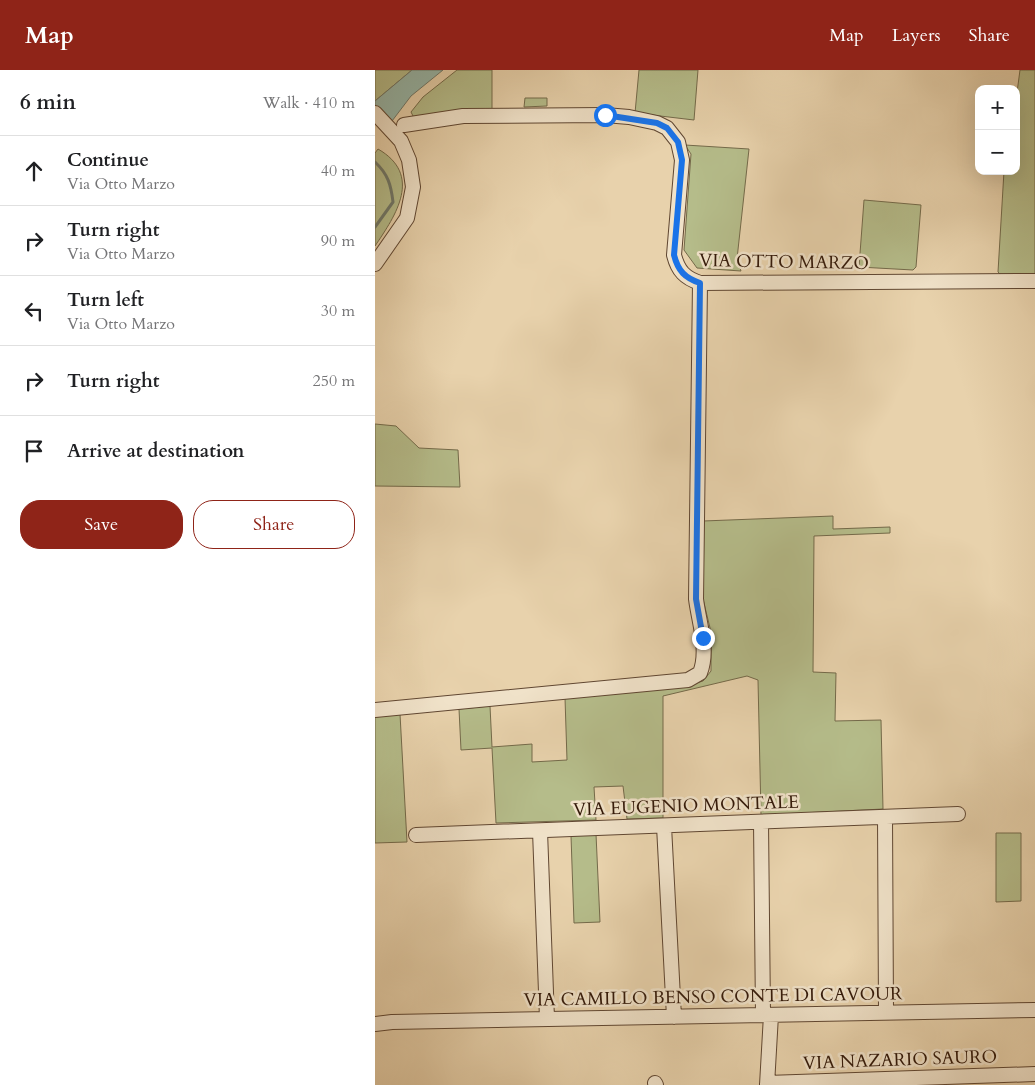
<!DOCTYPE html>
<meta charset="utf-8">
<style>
:root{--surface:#fff;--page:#f2f2f2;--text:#202124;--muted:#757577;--line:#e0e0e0;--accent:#8f2418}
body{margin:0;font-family:Cardo,serif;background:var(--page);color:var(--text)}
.controls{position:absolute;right:15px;top:15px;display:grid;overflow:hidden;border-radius:10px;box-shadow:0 5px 20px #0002}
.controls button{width:45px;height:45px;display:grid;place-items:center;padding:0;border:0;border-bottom:1px solid var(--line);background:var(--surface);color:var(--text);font:25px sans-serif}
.stop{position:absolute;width:15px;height:15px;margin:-11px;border:4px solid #1a73e8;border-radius:50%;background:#fff}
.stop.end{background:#1a73e8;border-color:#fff;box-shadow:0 1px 5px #0008}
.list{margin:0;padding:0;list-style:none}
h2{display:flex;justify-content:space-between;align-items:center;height:65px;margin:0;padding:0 20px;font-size:21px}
h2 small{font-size:16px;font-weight:400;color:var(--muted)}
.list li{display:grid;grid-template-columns:32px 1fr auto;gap:15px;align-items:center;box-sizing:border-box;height:70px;padding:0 20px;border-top:1px solid var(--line)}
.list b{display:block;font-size:19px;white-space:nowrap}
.list p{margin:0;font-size:16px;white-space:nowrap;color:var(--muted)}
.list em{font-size:16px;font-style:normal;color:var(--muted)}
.actions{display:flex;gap:10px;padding:15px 20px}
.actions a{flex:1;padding:11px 0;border:1px solid var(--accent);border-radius:20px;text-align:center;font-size:18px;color:var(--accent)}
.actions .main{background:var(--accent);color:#fff}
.icon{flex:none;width:28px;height:28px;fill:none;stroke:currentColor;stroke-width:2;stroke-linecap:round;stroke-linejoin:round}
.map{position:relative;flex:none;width:660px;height:1015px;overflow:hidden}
header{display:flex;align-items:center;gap:30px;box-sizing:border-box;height:70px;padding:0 25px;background:var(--accent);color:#fff}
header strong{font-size:24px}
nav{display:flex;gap:28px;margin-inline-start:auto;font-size:18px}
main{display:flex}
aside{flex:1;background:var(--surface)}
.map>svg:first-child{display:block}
.green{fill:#b5bc8a;stroke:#746a4a}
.water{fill:#97b8ab;stroke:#6f786a}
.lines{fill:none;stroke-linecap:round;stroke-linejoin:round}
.stream{stroke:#6f786a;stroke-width:3}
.minor-casing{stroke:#604732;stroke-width:16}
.minor{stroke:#f0e2c9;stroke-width:14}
.route{stroke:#1a73e8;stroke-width:6}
.labels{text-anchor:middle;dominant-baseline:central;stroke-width:5;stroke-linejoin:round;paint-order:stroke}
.street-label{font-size:18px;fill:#331909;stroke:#f0e2c9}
</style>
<header>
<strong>Map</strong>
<nav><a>Map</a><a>Layers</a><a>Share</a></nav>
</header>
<main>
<aside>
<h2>6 min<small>Walk · 410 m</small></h2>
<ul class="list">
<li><svg class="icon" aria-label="ahead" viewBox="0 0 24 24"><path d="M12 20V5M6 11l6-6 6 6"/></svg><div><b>Continue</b><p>Via Otto Marzo</p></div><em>40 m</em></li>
<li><svg class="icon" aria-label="right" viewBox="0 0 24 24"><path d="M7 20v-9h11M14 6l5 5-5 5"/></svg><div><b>Turn right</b><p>Via Otto Marzo</p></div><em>90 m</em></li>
<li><svg class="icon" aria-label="left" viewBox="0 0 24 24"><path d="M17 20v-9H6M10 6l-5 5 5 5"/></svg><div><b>Turn left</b><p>Via Otto Marzo</p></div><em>30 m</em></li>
<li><svg class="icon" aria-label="right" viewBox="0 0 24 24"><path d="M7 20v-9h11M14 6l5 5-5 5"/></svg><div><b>Turn right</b></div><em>250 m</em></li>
<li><svg class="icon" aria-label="arrive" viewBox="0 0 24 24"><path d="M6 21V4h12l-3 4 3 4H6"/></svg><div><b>Arrive at destination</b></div></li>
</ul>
<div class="actions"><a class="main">Save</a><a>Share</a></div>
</aside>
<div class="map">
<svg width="660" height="1015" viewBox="0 0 660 1015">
<rect width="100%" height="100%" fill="#e8d2ac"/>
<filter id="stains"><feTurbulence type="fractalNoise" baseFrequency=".004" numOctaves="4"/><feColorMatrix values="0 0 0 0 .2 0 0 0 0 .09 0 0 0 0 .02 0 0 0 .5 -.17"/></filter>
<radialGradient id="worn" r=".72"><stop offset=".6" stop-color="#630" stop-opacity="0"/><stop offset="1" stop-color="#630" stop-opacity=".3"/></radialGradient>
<!-- green -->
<path class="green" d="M0,0h37l-37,31z
M82,0h35v39l-56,4 -22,5 -3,-6 12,-15z
M264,0h59l-4,50 -59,-7z
M645,0h15v205l-35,-1 -2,-2 6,-101h12v-71z
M150,28h22v8l-23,1z
M310,75l64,4 -12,110 4,12 -44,-3 -13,-18 7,-96z
M3,79c45,26 18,66 -3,97v-93z
M489,130l57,5 -5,62 -3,3 -54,-3z
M0,354l21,2 23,22 39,2 2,37 -85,-1z
M458,446v13l57,-2v6l-76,3 -1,136 23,1 -1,48 46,-1 2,89 -122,6 -3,-135 -11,-4 -84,20v122l-36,1 -4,-33 -29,1 2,33 -100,3 -4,-75 -31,2 -2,-41 31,-3 2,41 40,-3v18l35,-2 -2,-62 97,-9 34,-6 7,-2 8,-10v-39l-8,-33v-78z
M25,644l7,128 -32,1v-126z
M621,763h25v68l-25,1z
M221,764l4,88 -26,1 -3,-87z"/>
<!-- water -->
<path class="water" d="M37,0h31l-32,26 -19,25 -17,-15v-5z"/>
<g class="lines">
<!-- stream -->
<path class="stream" d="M0,92c13,12 16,23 18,40l-18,25"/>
<defs>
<path id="minor" d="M0,43l26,28 8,19 4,27 -6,31 -32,46
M29,55l59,-9 142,-1 24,2 28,6 10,5 11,14 4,18 -8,95c4,16 11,23 26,28l335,-2
M0,640l313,-30 12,-7c9,-23 -1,-50 -4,-74l4,-316
M510,747l1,195
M386,752l2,193
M289,756l10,191
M165,761l7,188
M41,765l542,-21
M0,954l17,-2 643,-12
M280,1013l1,2
M392,1013l268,-9
M392,1015l4,-70"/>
</defs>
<!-- minor casing -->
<use href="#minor" class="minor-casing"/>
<!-- minor -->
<use href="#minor" class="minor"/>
</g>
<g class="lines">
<!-- route -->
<path class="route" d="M230,45l52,8 10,5 11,14 4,18 -8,95c4,16 11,23 26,28l-4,316 7,39"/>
</g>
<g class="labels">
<!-- street labels -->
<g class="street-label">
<text transform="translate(409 192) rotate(1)">VIA OTTO MARZO</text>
<text transform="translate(311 736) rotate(-2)">VIA EUGENIO MONTALE</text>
<text transform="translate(338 927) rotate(-1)">VIA CAMILLO BENSO CONTE DI CAVOUR</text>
<text transform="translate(525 990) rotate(-2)">VIA NAZARIO SAURO</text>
</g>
</g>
<rect width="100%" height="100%" filter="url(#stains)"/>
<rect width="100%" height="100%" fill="url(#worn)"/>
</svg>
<div class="controls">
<button>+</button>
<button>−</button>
</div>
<div class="stop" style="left:230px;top:45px"></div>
<div class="stop end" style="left:328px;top:568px"></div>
</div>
</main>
